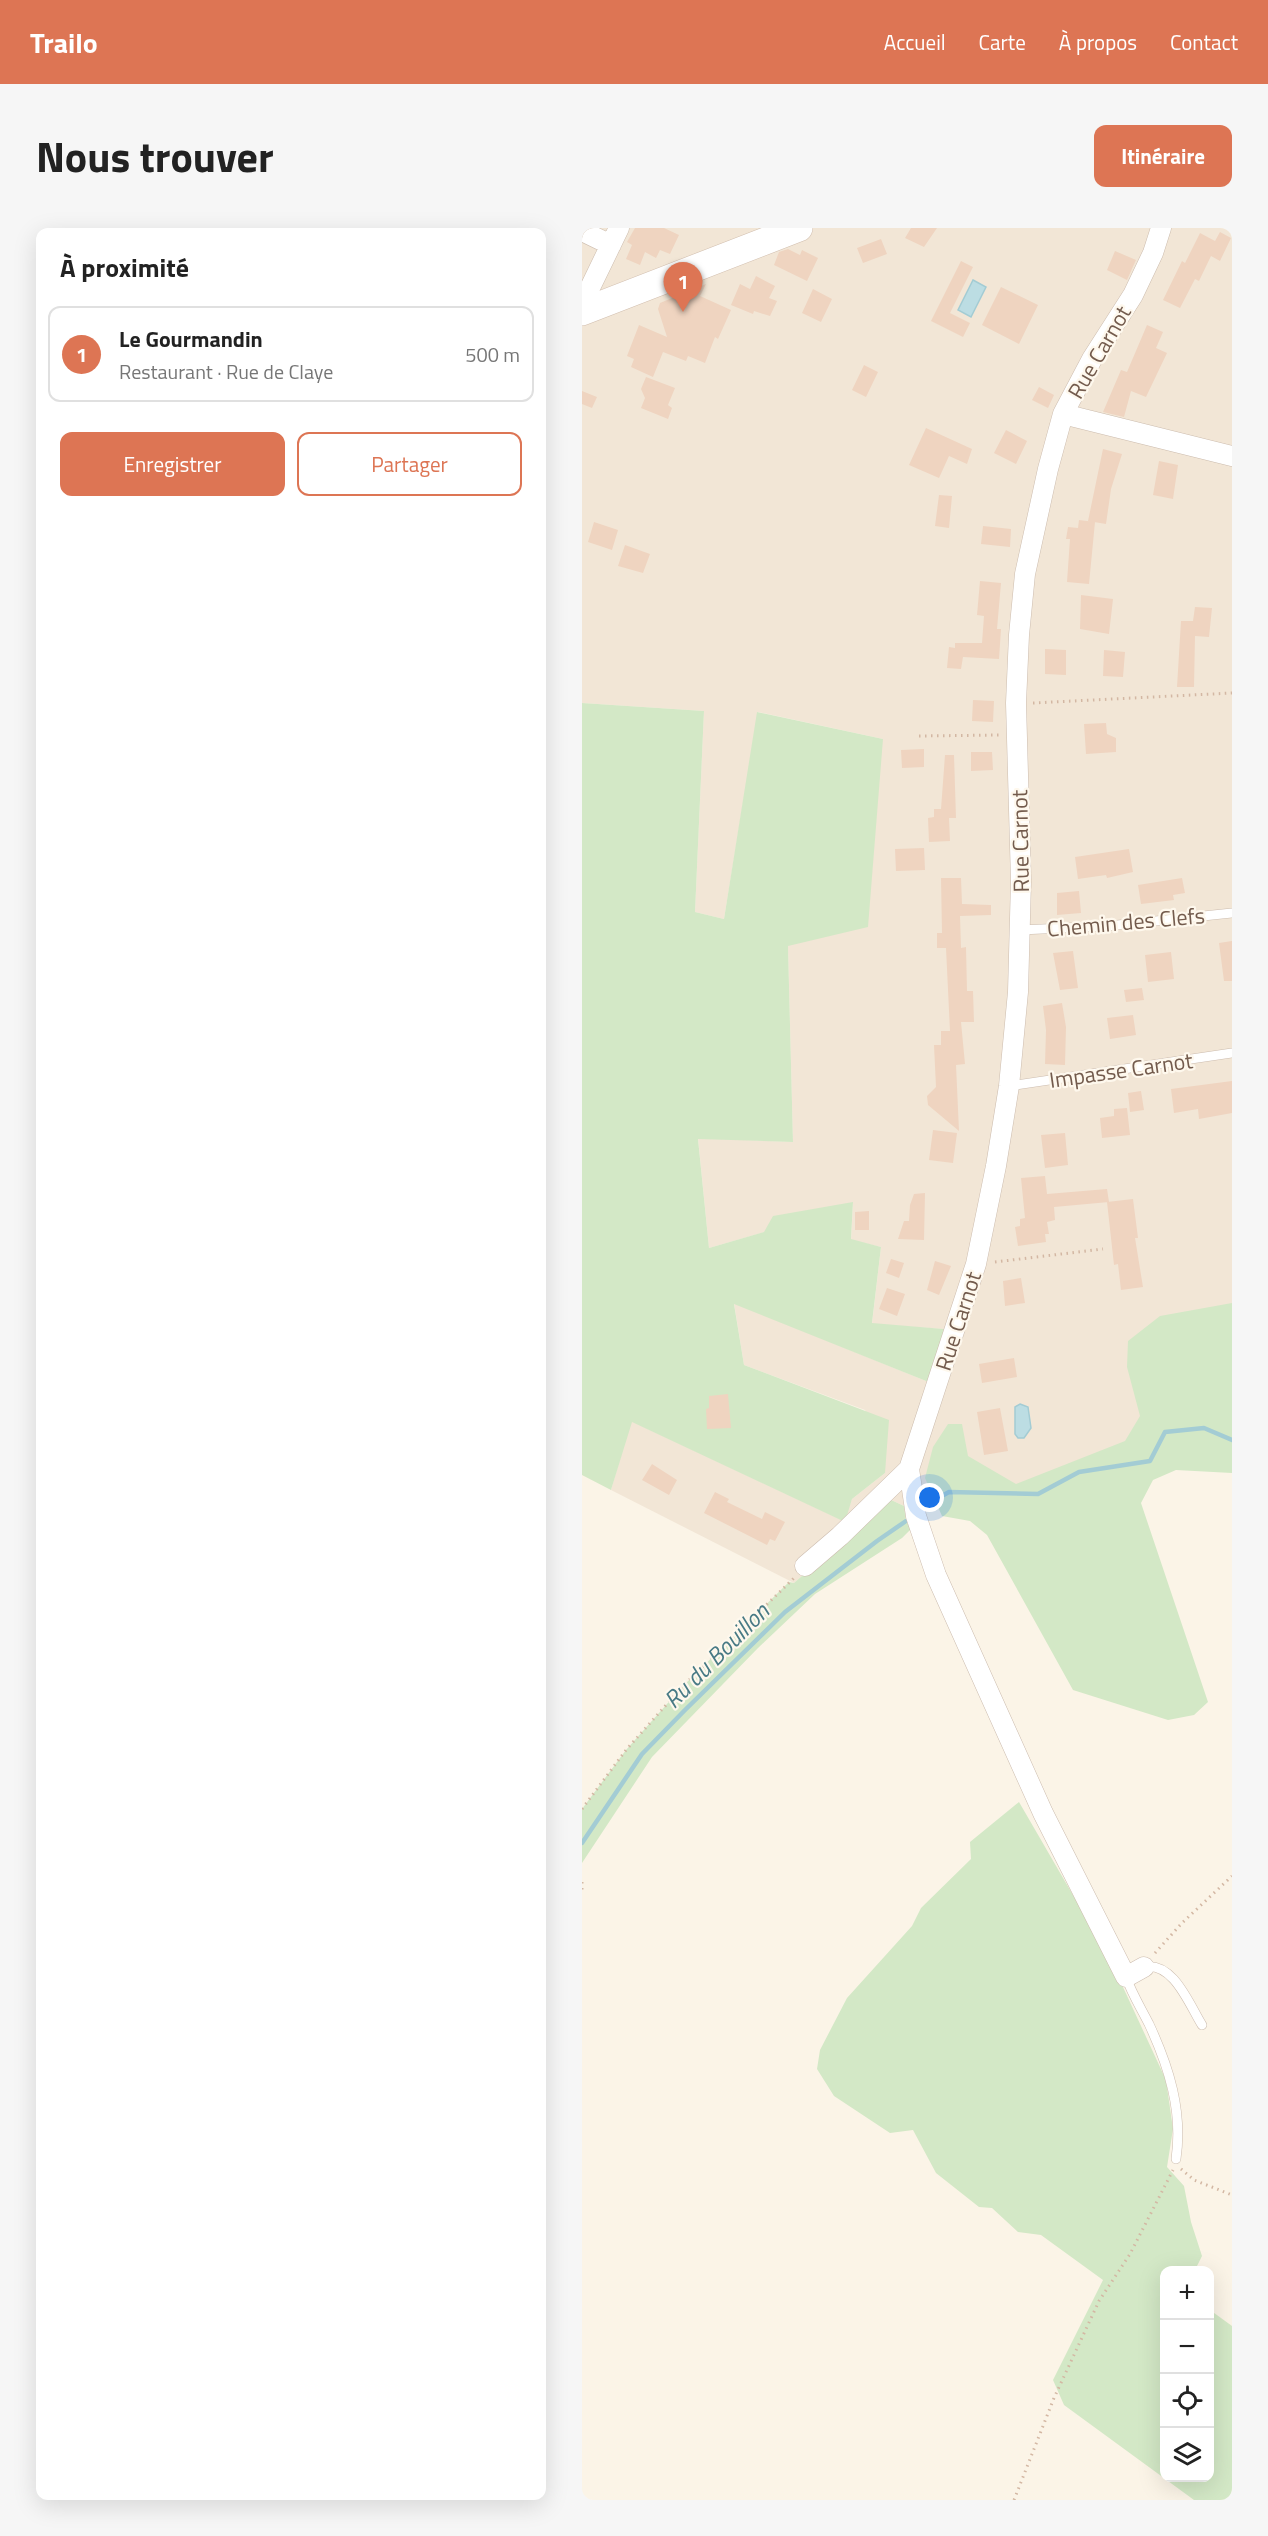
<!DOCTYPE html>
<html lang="fr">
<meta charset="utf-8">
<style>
:root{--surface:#fff;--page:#f6f6f6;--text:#222;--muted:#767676;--line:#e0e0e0;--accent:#dd7554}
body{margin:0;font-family:"Titillium Web",sans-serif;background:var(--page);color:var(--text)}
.controls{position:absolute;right:18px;bottom:18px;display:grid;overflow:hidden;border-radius:12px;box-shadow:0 6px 24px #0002}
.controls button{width:54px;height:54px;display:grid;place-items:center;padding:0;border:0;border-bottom:2px solid var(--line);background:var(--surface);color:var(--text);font:30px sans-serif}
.you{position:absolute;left:348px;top:1270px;width:21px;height:21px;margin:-15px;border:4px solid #fff;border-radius:50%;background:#1a73e8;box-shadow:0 0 0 9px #1a73e833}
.badge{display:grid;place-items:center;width:39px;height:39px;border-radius:50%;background:var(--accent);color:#fff;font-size:20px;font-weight:700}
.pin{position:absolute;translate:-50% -50px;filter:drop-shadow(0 2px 3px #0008)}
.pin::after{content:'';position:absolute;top:32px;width:21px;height:18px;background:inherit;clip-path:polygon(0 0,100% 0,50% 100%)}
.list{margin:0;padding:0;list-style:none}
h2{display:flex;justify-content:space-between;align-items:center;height:78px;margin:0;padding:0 24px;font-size:26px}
h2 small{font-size:20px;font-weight:400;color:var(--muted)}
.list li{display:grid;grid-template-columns:39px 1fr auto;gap:18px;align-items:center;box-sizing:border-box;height:96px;margin:0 12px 12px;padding:0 12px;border:2px solid var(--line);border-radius:12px}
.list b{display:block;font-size:22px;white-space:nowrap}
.list p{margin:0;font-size:20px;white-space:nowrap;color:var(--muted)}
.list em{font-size:20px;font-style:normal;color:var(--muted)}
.actions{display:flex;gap:12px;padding:18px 24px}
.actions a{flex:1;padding:14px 0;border:2px solid var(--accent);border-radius:12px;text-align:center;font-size:21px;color:var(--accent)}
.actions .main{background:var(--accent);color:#fff}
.icon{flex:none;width:33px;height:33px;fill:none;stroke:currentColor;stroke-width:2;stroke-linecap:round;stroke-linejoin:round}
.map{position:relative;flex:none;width:650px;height:2272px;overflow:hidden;border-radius:12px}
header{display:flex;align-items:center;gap:36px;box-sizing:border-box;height:84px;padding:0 30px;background:var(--accent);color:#fff}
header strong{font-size:28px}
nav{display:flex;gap:33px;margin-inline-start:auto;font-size:21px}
.intro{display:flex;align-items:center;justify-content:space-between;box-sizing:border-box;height:144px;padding:0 36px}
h1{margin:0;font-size:42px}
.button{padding:15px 27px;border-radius:12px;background:var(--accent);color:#fff;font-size:21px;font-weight:700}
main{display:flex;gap:36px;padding:0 36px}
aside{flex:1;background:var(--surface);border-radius:12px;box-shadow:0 6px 24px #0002}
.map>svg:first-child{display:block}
.residential{fill:#f2e6d6}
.green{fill:#d3e8c6}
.water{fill:#bcdde3;stroke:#a3ccd4;stroke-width:1.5}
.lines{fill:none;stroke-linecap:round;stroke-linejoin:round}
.stream{stroke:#a3ccd4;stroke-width:4.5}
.building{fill:#efd4c0}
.lane-casing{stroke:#ccbcae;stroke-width:10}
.street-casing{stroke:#ccbcae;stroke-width:21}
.secondary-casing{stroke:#d1beae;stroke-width:28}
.path{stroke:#d3b7a3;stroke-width:3;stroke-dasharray:1.5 4.5;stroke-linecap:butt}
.lane{stroke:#fff;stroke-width:9}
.street{stroke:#fff;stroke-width:20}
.secondary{stroke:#fff;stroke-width:27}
.labels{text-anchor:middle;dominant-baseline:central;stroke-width:4.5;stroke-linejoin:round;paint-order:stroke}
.street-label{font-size:22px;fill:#735b4d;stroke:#fef8ed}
.water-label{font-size:24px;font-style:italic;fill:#487a85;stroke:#fef8ed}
</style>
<header>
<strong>Trailo</strong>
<nav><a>Accueil</a><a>Carte</a><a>À propos</a><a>Contact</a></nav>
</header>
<div class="intro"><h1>Nous trouver</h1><a class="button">Itinéraire</a></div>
<main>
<aside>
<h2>À proximité<small></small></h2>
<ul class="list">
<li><span class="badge">1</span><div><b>Le Gourmandin</b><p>Restaurant · Rue de Claye</p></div><em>500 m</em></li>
</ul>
<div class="actions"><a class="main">Enregistrer</a><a>Partager</a></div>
</aside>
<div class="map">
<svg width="650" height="2272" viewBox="0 0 650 2272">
<rect width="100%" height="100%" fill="#fbf4e7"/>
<!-- residential -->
<path class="residential" d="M0,0h650v1212l-194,54 -89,-2 -43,29 -2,-15 -15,-7 -95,84 -183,-93 20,-69 213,100 8,-22 33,-26 -20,-63 -121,-45 -10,-62 197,80 13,-54 -72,-5 9,-77 -30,-7 2,-37 -88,29 -56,16 -11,-110 95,4 -5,-196 95,-207 -125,-27 -34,207 -29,-7 9,-201 -122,-8z"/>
<!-- green -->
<path class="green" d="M0,475l122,8 -9,201 29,7 33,-207 126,27 -15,188 -80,19 5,196 -95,-3 11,109 55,-16 9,-16 80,-14 -2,37 30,8 -9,76 72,6 -13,54 -197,-79 10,61 145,55 -4,53 -33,26 -7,23 -213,-100 -21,68 -29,-15z
M650,1075v170l-56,-3 -23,10 -12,23 67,199 -14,13 -26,5 -95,-30 -86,-155 -17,-14 -28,-5 -17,-38 8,-31 15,-23h14l6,32 48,28 109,-43 15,-25 -13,-49 1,-26 32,-25z
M307,1271l15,7 2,15 5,8 -9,9 -87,56 -57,54 -106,109 -70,106v-54l44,-59 57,-64 106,-104 5,1z
M437,1574l91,157 56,121 7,49 -6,38 17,19 7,36 11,34 -7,14h-31v208h46v-168l22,16v174h-38l-130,-95 -11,-25 50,-100 -62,-45 -23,-3 -26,-24 -13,-1 -43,-34 -23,-43 -23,3 -56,-37 -17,-27 3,-19 27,-52 65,-72 9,-18 50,-49 -1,-17z"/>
<!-- water -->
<path class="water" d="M391,52l13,7 -15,30 -13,-7z
M438,1176l8,3 3,21 -7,10h-6l-3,-4v-27z"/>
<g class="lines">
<!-- stream -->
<path class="stream" d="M349,1274l18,-10 89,2 41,-22 71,-11 15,-29 39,-4 28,12
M0,1615l60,-89 43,-44 100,-98 92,-71 29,-20"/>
</g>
<!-- building -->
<path class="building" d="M53,0h29l15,7 -9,19 -10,-4 -4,8 -11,-6 -5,13 -14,-6 6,-14 -5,-3z
M329,0h26l-13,19 -19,-9z
M638,4l11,6 -11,23 -9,-5 -12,25 -4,-2 -15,29 -17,-8 19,-39 3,2 15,-30 15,8z
M299,11l6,15 -24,9 -6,-15z
M206,21l12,6 2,-5 16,8 -11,23 -33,-16 5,-13z
M533,23l21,9 -9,20 -20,-10z
M379,33l12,6 -23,46 20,10 -7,14 -32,-16z
M174,48l19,10 -6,12 8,3 -7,15 -16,-5 -1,3 -22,-9 9,-21 10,5z
M124,56l-6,12 31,14 -13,29 -3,-2 -10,26 -17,-7 -2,5 -23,-9 -10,25 -22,-10 3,-8 -7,-3 12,-31 28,12 -9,-28 2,-6z
M419,59l37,18 -19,39 -37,-19z
M231,61l19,10 -11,23 -19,-9z
M565,97l16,7 -7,16 11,5 -21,44 -15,-6 -7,26 -21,-5 18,-42 6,2z
M282,137l14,7 -12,25 -14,-7z
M64,149l29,11 -7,17 4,3 -4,11 -27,-11 4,-10 -4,-9z
M457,159l15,8 -6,13 -16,-8z
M0,163l15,6 -5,11 -10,-4z
M344,200l46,21 -5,15 -18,-8 -10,22 -30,-13z
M424,202l21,11 -11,23 -22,-11z
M521,221l19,5 -11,35 -5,35 -18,-3z
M577,233l19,4 -5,34 -20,-4z
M357,267l13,1 -3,32 -14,-2z
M497,292l16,2 -6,62 -22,-2 3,-43h-4l2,-12 10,1z
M12,294l24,8 -6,20 -24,-8z
M401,298l28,3 -1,18 -29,-3z
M43,317l25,9 -7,19 -25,-7z
M398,353l21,2 -4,46h4l-2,30 -36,-2 -2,12 -14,-1 2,-21 6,1v-5h27l2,-27 -7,-1z
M499,367l32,4 -4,35 -29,-5z
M613,379l17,1 -3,29 -14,-1 -1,51h-17l4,-66h12z
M463,421l21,1v25l-21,-1z
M522,422l21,2 -2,25 -20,-1z
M391,472l21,1 -1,21 -21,-1z
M524,495l1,11 9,4v14l-30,2 -2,-30z
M342,521v18l-22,1 -1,-18z
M389,524h21l1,18 -22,1z
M363,527h9l2,63h-7l1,23 -21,1 -1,-24 6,-1v-8h7z
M342,620l1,22 -29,1 -1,-22z
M547,621l4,23 -26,6 -1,-3 -28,4 -3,-22z
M359,650h20l1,26 29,1v10l-31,1 1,32 5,-1 1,44h6l1,31h-13l4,42 -9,1 3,66 -31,-26 -1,-9 9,-9 -2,-42h7v-14h9l-4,-83h-9v-15h5z
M600,650l3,15 -12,2 1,5 -33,4 -3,-19z
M497,663l2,22 -24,2v-22z
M650,713v40h-8l-5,-38z
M491,723l5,37 -18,2 -7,-37z
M589,724l3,27 -26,3 -3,-27z
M560,760l2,12 -18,2 -2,-12z
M480,775l4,24 -1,38 -20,-1 1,-34 -3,-24z
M551,787l3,20 -26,4 -3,-21z
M650,853v32l-33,6 -1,-10 -24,4 -3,-24z
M559,863l3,19 -14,2 -2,-19z
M545,880l3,27 -28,3 -2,-20 14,-2v-7z
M351,902l24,3 -4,30 -24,-3z
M483,905l3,32 -23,3 -4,-33z
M463,948l2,18 60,-5 2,13 -55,5 1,13 -8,2 2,12h-4l1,8 -28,4 -3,-19 5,-1v-7l5,-1 -4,-40z
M343,965l-1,47 -26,-1 6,-18h5l1,-16 4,-11z
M551,971l5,39h-3l8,49 -22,3 -3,-26 -4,1 -7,-63z
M287,983v19h-14v-18z
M309,1031l13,4 -5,15 -13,-5z
M353,1033l16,5 -12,29 -12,-5z
M439,1050l4,25 -20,3 -2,-25z
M305,1060l18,6 -8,22 -18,-7z
M432,1130l3,19 -35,6 -3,-19z
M146,1166l3,34 -24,1 -1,-20 3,-1v-12z
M418,1180l8,43 -24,4 -7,-43z
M70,1236l25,16 -8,15 -27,-15z
M133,1264l14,7 -2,3 35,17 3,-7 20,10 -10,19 -5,-2 -3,6 -63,-32z"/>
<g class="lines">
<defs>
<path id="lane" d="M438,702l88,-4 124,-13
M427,858l223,-33
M562,1739c29,-6 45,37 58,58
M544,1749c6,17 15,31 23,47 20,43 34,87 27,135"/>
<path id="street" d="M0,3l29,14
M8,81l-3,-15 32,-66
M481,186l169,42
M223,1338l35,-30 69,-67
M562,1739l-18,10 -83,-164 -107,-238 -20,-59 -7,-47 67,-205 20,-98 13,-80 9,-94 3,-111 -5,-178 3,-68 6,-61 23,-105 15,-55 29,-55 41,-64 20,-42 8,-25"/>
<path id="secondary" d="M0,84l217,-84"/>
</defs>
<!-- lane casing -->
<use href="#lane" class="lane-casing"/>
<!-- street casing -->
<use href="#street" class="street-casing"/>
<!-- secondary casing -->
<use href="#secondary" class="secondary-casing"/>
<!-- path -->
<path class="path" d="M451,475l199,-10
M337,508l82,-1
M413,1034l108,-13
M0,1581l44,-59 57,-64 111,-108
M0,1654v9
M573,1725l27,-30 50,-47
M599,1941l13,11 38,15
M432,2272l40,-102 45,-97 31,-47 43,-84"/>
<!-- lane -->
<use href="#lane" class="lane"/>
<!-- street -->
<use href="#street" class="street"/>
<!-- secondary -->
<use href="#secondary" class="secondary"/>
</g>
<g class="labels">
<!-- street labels -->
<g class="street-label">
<text transform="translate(517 124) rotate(-60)">Rue Carnot</text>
<text transform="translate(438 613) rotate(-91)">Rue Carnot</text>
<text transform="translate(544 694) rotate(-5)">Chemin des Clefs</text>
<text transform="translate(539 842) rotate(-8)">Impasse Carnot</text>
<text transform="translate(376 1093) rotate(-72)">Rue Carnot</text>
</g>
<!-- water labels -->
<g class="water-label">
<text transform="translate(134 1427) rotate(-45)">Ru du Bouillon</text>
</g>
</g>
</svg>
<div class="controls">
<button>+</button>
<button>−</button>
<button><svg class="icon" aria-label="locate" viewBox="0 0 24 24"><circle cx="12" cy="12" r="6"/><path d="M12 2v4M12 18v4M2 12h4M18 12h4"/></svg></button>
<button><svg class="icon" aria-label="layers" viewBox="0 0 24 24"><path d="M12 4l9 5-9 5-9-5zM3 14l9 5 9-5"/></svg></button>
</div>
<div class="you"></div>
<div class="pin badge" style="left:101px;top:84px">1</div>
</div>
</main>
